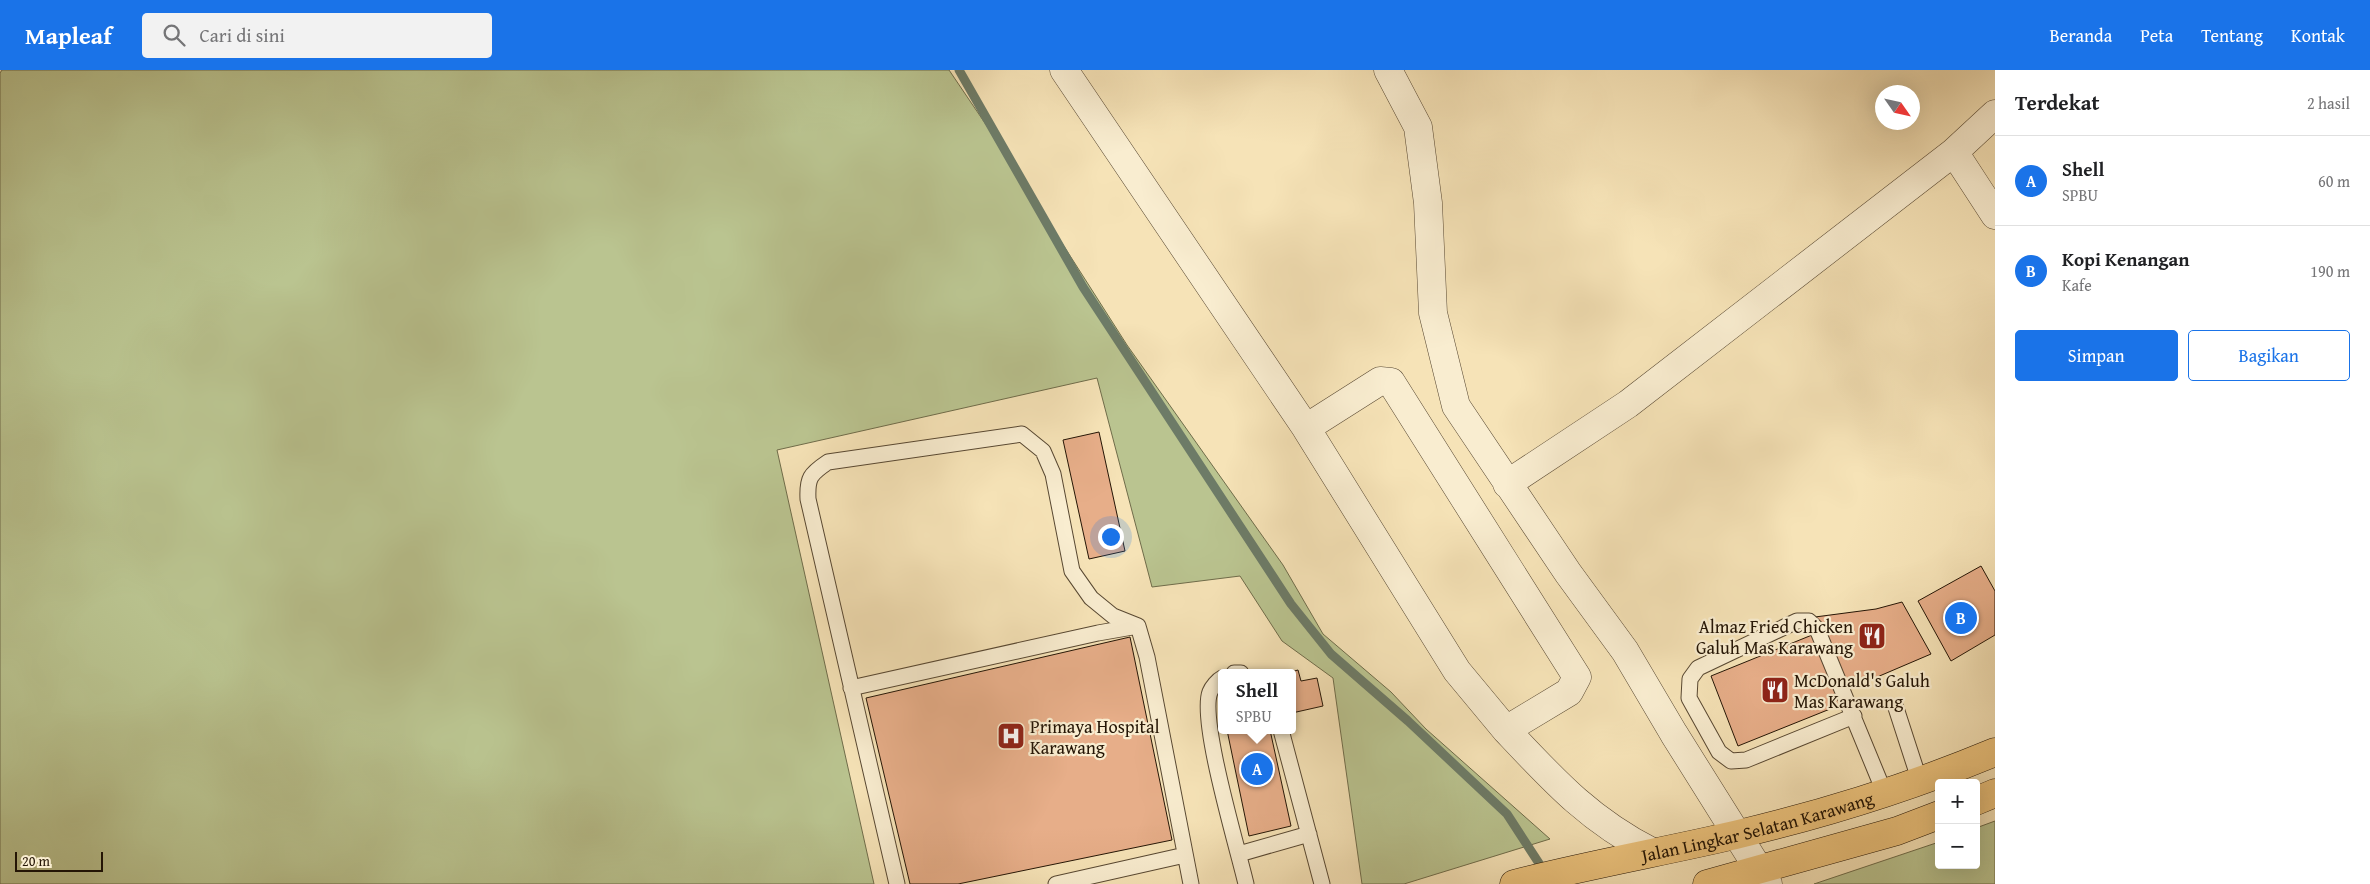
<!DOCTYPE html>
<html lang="id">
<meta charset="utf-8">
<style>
:root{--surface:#fff;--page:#f2f2f2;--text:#202124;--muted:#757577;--line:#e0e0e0;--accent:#1a73e8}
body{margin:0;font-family:"Gentium Book Plus",serif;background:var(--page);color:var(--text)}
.controls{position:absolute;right:15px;bottom:15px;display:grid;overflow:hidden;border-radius:5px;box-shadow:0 5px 20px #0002}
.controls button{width:45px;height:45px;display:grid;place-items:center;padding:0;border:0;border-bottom:1px solid var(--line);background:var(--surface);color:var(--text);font:25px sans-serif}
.compass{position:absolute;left:1875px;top:15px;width:45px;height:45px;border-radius:50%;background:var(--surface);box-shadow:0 5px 20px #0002;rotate:124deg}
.scale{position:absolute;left:15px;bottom:12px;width:88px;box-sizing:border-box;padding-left:5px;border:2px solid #241505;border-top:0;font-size:14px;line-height:18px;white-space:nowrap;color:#241505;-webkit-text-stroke:4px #f9edd0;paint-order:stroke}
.you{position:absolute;left:1110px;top:466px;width:18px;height:18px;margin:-12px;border:4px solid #fff;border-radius:50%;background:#1a73e8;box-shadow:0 0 0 8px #1a73e833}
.badge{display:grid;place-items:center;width:32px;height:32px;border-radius:50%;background:var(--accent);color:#fff;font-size:16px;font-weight:700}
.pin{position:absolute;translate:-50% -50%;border:2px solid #fff;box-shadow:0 1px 5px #0006}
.popup{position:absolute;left:1218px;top:599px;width:78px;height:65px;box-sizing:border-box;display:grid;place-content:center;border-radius:5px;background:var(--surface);filter:drop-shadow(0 1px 4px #0005);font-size:16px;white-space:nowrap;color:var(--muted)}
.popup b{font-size:19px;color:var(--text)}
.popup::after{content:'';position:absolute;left:50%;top:100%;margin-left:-10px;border:10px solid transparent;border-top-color:var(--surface)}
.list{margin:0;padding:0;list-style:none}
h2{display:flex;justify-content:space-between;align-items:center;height:65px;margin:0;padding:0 20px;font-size:21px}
h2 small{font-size:16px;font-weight:400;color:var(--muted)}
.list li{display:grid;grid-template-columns:32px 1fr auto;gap:15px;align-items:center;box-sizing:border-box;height:90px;padding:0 20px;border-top:1px solid var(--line)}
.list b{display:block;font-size:19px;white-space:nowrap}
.list p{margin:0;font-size:16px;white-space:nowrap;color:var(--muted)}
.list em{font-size:16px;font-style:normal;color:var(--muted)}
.actions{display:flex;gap:10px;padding:15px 20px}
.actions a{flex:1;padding:11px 0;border:1px solid var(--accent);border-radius:5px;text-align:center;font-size:18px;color:var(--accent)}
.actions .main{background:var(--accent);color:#fff}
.icon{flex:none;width:28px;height:28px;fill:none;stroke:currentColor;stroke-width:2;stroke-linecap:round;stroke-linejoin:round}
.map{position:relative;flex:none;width:1995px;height:814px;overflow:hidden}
header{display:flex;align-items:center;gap:30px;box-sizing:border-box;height:70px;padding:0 25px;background:var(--accent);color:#fff}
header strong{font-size:24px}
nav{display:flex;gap:28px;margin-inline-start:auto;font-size:18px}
.search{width:350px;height:45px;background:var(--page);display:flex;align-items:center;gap:12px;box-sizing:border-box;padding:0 18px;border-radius:5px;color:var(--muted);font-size:19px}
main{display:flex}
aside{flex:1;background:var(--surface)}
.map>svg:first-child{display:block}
.green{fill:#bac490;stroke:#6f6c4a}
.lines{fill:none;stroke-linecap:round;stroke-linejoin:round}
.stream{stroke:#6d7b67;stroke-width:9}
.building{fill:#e7ae89;stroke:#241505}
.lane-casing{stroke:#584832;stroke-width:17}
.street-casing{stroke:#584832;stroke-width:29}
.primary-casing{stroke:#241505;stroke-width:29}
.lane{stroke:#f9edd0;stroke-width:15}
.street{stroke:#f9edd0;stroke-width:28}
.primary{stroke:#ebc27c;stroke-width:28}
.labels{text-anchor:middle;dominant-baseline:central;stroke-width:4.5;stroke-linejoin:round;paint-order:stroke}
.poi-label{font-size:18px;fill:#241505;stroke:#f9edd0;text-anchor:start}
.street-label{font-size:18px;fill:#241505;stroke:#f9edd0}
</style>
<header>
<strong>Mapleaf</strong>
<div class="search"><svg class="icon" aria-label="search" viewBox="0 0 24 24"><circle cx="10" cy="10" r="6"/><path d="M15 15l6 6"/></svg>Cari di sini</div>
<nav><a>Beranda</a><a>Peta</a><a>Tentang</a><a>Kontak</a></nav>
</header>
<main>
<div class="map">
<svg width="1995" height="814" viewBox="0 0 1995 814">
<rect width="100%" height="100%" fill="#f6e3b7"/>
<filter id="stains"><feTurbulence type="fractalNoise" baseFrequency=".004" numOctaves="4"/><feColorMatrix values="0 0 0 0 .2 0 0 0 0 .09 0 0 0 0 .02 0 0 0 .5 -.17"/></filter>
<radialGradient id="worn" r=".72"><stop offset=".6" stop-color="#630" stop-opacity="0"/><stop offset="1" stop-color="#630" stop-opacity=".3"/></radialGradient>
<!-- green -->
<path class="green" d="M2,0h947l44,65 134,210 156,220 40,69 68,58 35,37 124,110 -146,45h-42l-29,-206 -51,-37 -42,-65 -88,11 -55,-209 -320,72 97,434h-874v-811z
M1995,751v63h-181l125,-42v23h37v-37z"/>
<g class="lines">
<!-- stream -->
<path class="stream" d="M959,0l124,217 208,317 40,50 77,67 99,93 39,60"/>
</g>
<!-- building -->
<path class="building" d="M1099,362l26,119 -36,8 -26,-119z
M1981,496l14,25v44l-44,26 -33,-60z
M1902,532l29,52 -82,35 -34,-72 61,-8z
M1812,565l28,70 -102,41 -27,-70z
M1130,567l42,203 -214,44h-48l-44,-186z
M1298,600l3,11 16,-3 6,28 -31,7v-40h-5z
M1227,660h43l21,96 -42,10z"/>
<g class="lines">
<defs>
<path id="lane" d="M1234,603h7
M1222,608c-4,2 -10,9 -12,14 -11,28 28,157 36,192
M851,618l247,-55 40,-7 9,31 44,227
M1896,638l24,74
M1854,646l-108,44 -15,1 -12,-9 -30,-54 1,-19 8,-11 99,-47h12l8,8 68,165
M1281,660l41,154
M1239,784l70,-20
M897,814l-89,-385c-1,-21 2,-25 20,-37l194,-28 21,17 10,23 19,97 19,27 22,18 25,10
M1056,814l129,-29"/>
<path id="street" d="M1064,0l242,358 151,243 49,59
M1388,0l30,57 10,76 5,110 23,93 112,167 57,78 49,83 94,150
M1954,82l41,63
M1306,358l74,-47 11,1 186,295 -8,15 -63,38c47,50 83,90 146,122
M1507,414l121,-80 326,-252 41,-38"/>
<g id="primary">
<path d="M1976,731l19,-8"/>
<path id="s1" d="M1514,814c73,-19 148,-32 221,-49 89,-21 176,-48 260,-83"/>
<path d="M1707,814l190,-53 42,-16"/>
</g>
</defs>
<!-- lane casing -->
<use href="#lane" class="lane-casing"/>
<!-- street casing -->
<use href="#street" class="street-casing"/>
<!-- primary casing -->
<use href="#primary" class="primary-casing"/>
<!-- lane -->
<use href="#lane" class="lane"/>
<!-- street -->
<use href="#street" class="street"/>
<!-- primary -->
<use href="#primary" class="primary"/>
</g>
<!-- icons -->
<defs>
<symbol id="restaurant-square" viewBox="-11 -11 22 22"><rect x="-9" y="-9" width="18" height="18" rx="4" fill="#8f2418" stroke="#f9edd0"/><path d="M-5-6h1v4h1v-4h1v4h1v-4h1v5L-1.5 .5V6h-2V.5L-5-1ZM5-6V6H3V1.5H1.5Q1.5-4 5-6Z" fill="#fff"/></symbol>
<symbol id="hospital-square" viewBox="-11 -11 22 22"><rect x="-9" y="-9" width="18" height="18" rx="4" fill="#8f2418" stroke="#f9edd0"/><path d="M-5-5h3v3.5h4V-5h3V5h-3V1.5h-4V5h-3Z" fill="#fff"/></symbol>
</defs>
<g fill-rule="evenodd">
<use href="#restaurant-square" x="1856" y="550" width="32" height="32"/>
<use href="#restaurant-square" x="1759" y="604" width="32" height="32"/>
<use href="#hospital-square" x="995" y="650" width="32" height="32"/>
</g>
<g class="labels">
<!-- poi labels -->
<g class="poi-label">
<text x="1853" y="556" text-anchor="end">Almaz Fried Chicken<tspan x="1853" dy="21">Galuh Mas Karawang</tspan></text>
<text x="1794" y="610">McDonald's Galuh<tspan x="1794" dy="21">Mas Karawang</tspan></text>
<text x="1030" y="656">Primaya Hospital<tspan x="1030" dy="21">Karawang</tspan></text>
</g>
<!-- street labels -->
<g class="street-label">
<text stroke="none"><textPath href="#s1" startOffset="250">Jalan Lingkar Selatan Karawang</textPath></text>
</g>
</g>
<rect width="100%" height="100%" filter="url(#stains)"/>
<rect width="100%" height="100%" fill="url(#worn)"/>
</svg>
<div class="controls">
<button>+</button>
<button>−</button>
</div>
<svg class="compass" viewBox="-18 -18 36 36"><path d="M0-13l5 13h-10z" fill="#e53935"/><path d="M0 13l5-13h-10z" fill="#757577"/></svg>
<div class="scale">20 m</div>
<div class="you"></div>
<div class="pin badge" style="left:1257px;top:699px">A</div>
<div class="popup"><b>Shell</b>SPBU</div>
<div class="pin badge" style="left:1961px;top:548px">B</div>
</div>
<aside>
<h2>Terdekat<small>2 hasil</small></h2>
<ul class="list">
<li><span class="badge">A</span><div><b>Shell</b><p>SPBU</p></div><em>60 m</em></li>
<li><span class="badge">B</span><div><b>Kopi Kenangan</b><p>Kafe</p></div><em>190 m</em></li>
</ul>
<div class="actions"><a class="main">Simpan</a><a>Bagikan</a></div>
</aside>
</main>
